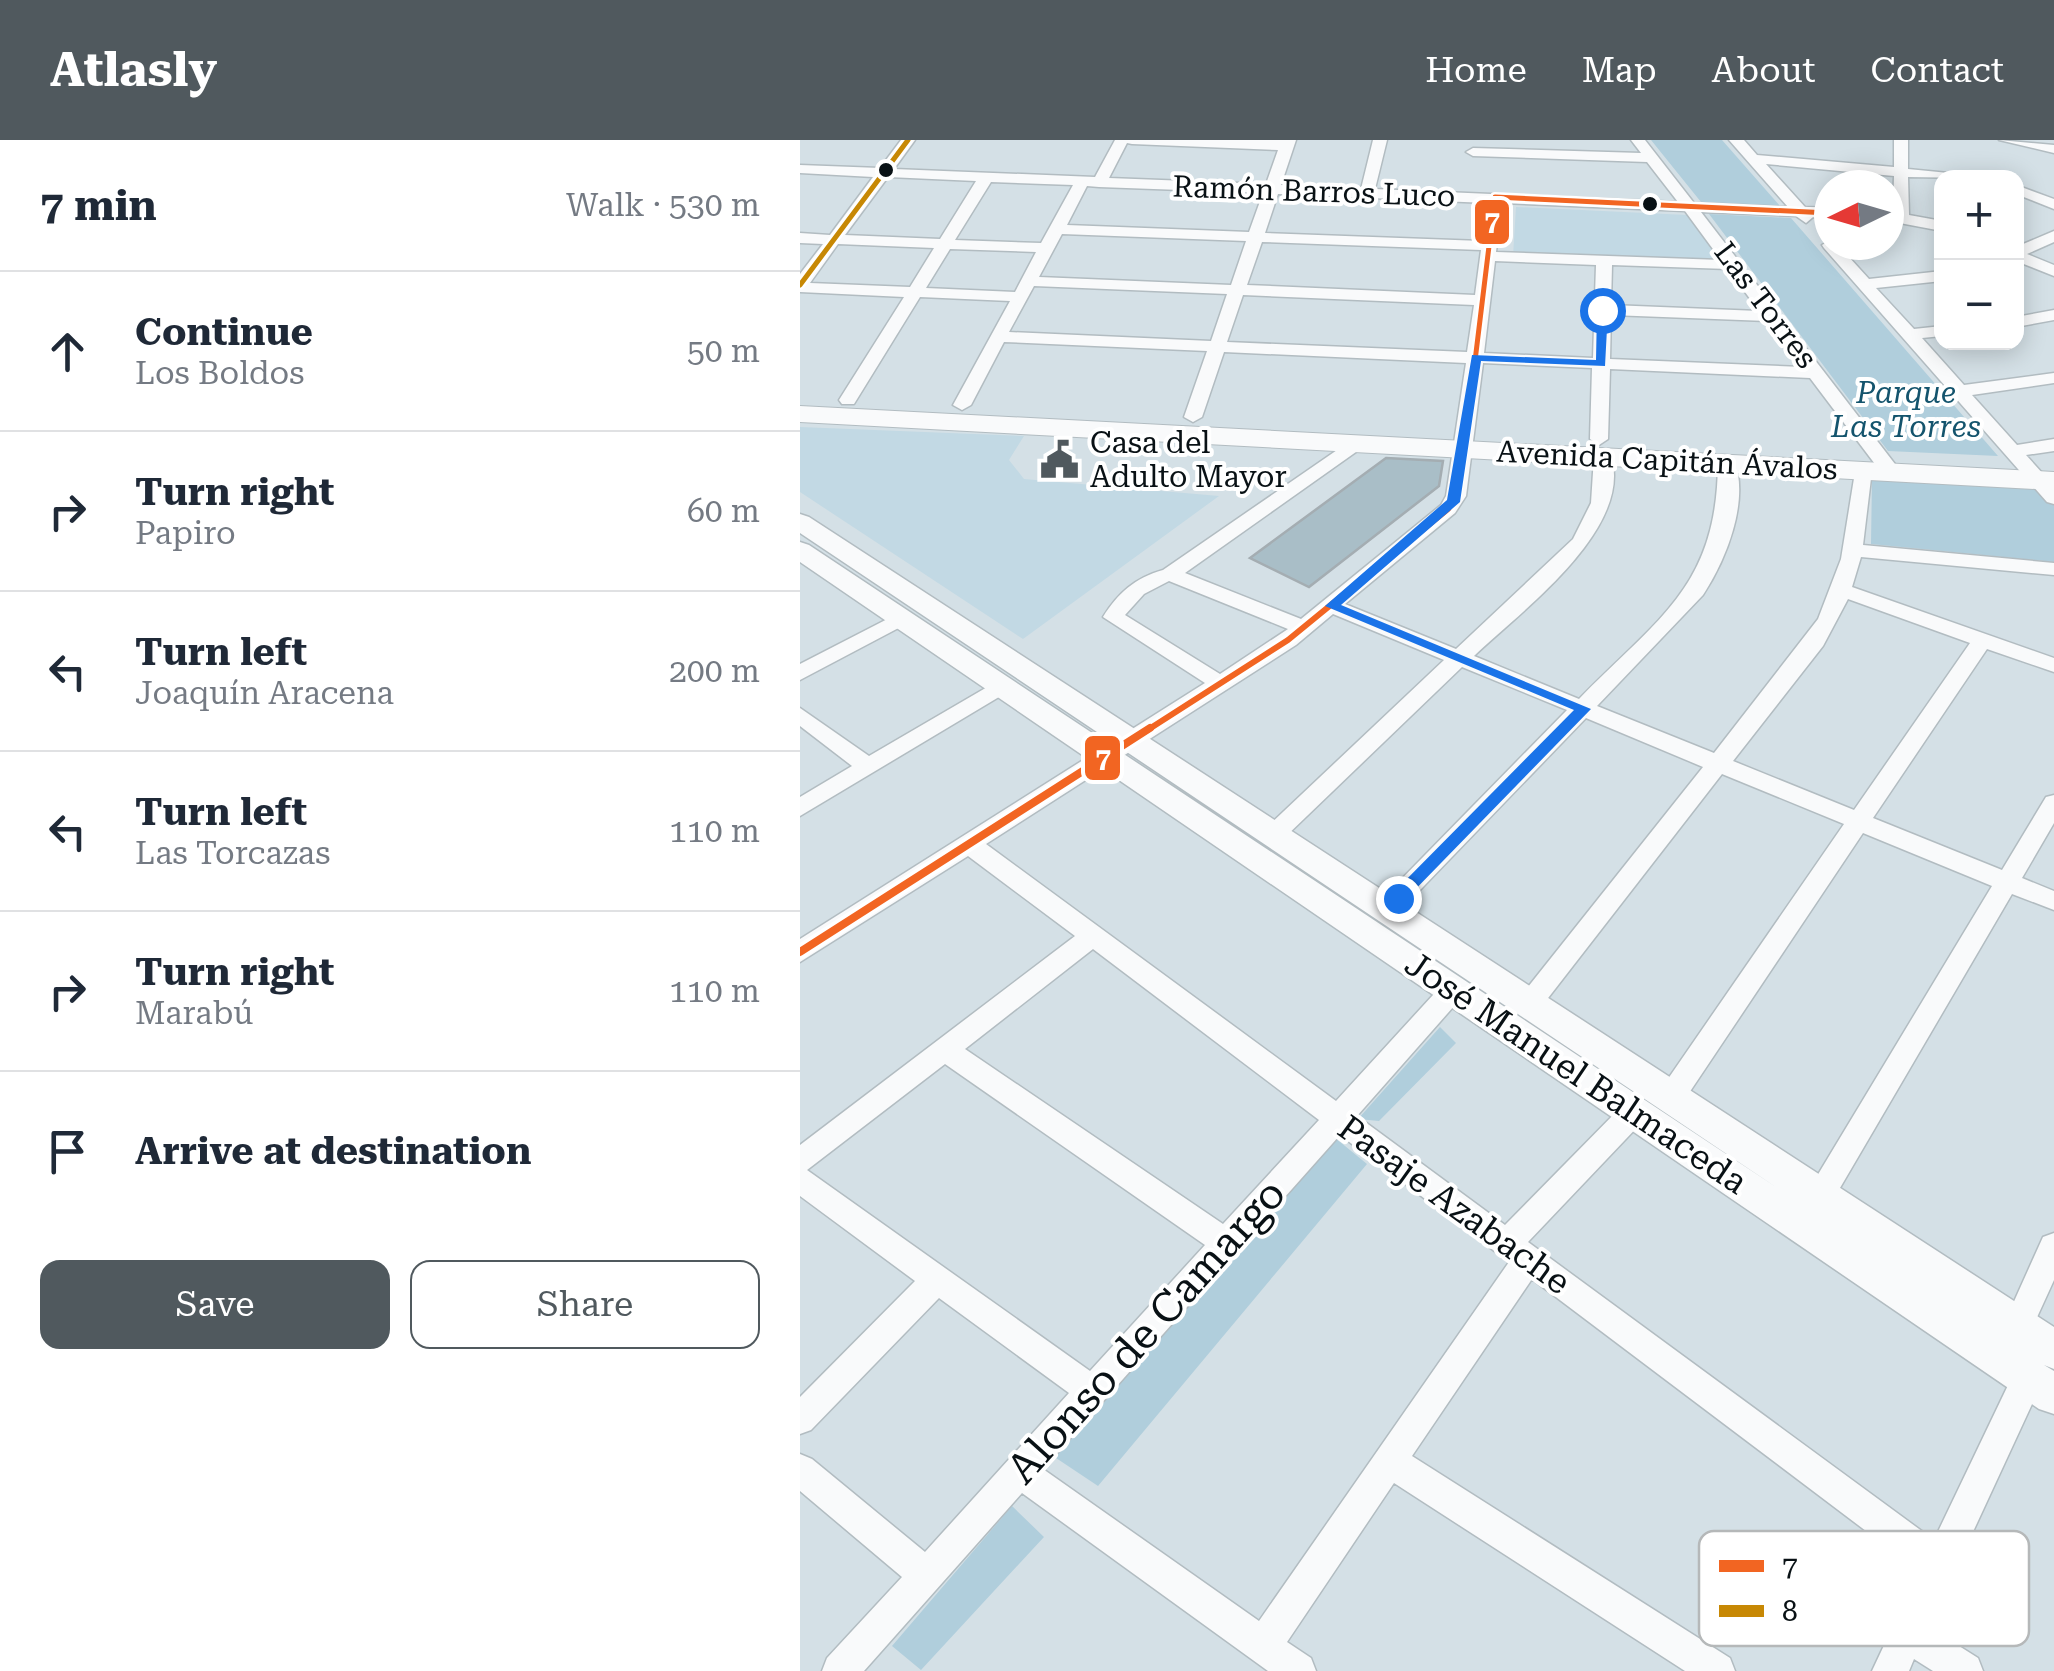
<!DOCTYPE html>
<meta charset="utf-8">
<style>
:root{--surface:#fff;--page:#f6f6f7;--text:#1f2937;--muted:#747a83;--line:#e0e1e3;--accent:#50595e}
body{margin:0;font-family:"Roboto Serif",serif;background:var(--page);color:var(--text)}
.controls{position:absolute;right:30px;top:30px;display:grid;overflow:hidden;border-radius:20px;box-shadow:0 5px 25px #0003}
.controls button{width:90px;height:90px;display:grid;place-items:center;padding:0;border:0;border-bottom:2px solid var(--line);background:var(--surface);color:var(--text);font:50px sans-serif}
.compass{position:absolute;left:1014px;top:30px;width:90px;height:90px;border-radius:50%;background:var(--surface);box-shadow:0 5px 25px #0003;rotate:265deg}
.stop{position:absolute;width:30px;height:30px;margin:-22px;border:8px solid #1a73e8;border-radius:50%;background:#fff}
.stop.end{background:#1a73e8;border-color:#fff;box-shadow:0 2px 10px #0008}
.list{margin:0;padding:0;list-style:none}
h2{display:flex;justify-content:space-between;align-items:center;height:130px;margin:0;padding:0 40px;font-size:42px}
h2 small{font-size:32px;font-weight:400;color:var(--muted)}
.list li{display:grid;grid-template-columns:65px 1fr auto;gap:30px;align-items:center;box-sizing:border-box;height:160px;padding:0 40px;border-top:2px solid var(--line)}
.list b{display:block;font-size:38px;white-space:nowrap}
.list p{margin:0;font-size:32px;white-space:nowrap;color:var(--muted)}
.list em{font-size:32px;font-style:normal;color:var(--muted)}
.actions{display:flex;gap:20px;padding:30px 40px}
.actions a{flex:1;padding:22px 0;border:2px solid var(--accent);border-radius:20px;text-align:center;font-size:35px;color:var(--accent)}
.actions .main{background:var(--accent);color:#fff}
.icon{flex:none;width:55px;height:55px;fill:none;stroke:currentColor;stroke-width:2;stroke-linecap:round;stroke-linejoin:round}
.map{position:relative;flex:none;width:1254px;height:1531px;overflow:hidden}
header{display:flex;align-items:center;gap:60px;box-sizing:border-box;height:140px;padding:0 50px;background:var(--accent);color:#fff}
header strong{font-size:48px}
nav{display:flex;gap:55px;margin-inline-start:auto;font-size:35px}
main{display:flex}
aside{flex:1;background:var(--surface)}
.map>svg:first-child{display:block}
.built{fill:#c2d9e4}
.green{fill:#b0cedc}
.building{fill:#a9bec7;stroke:#a4adb2;stroke-width:2.5}
.lines{fill:none;stroke-linecap:round;stroke-linejoin:round}
.minor-casing{stroke:#b2bcc1;stroke-width:3}
.major-casing{stroke:#b2bcc1;stroke-width:3}
.highway-casing{stroke:#b2bcc1;stroke-width:2}
.minor{fill:#f9fafb;fill-rule:evenodd}
.major{fill:#f9fafb;fill-rule:evenodd}
.highway{fill:#f9fafb;fill-rule:evenodd}
.bus-1-far2-casing{stroke:#fff;stroke-width:10}
.bus-1-far1-casing{stroke:#fff;stroke-width:12}
.bus-1-casing{stroke:#fff;stroke-width:15}
.bus-2-casing{stroke:#fff;stroke-width:10}
.bus-1-far2{stroke:#f26522;stroke-width:5}
.bus-1-far1{stroke:#f26522;stroke-width:6}
.bus-1{stroke:#f26522;stroke-width:8}
.bus-2{stroke:#c78804;stroke-width:5}
.route{fill:#1a73e8}
.bus-dot{fill:#091115;stroke:#fff;stroke-width:4}
.labels{text-anchor:middle;dominant-baseline:central;stroke-width:8;stroke-linejoin:round;paint-order:stroke}
.far-street-label{font-size:30px;fill:#091115;stroke:#fff}
.far-park-label{font-size:30px;font-style:italic;fill:#14546d;stroke:#fff}
.far-poi-label{font-size:30px;fill:#091115;stroke:#fff;text-anchor:start}
.street-label{font-size:35px;fill:#091115;stroke:#fff}
.near-street-label{font-size:42px;fill:#091115;stroke:#fff}
.key{fill:#fff;stroke:#b5b8b9;stroke-width:2.5}
.key-label{font-size:28px;fill:#091115}
.line-badge{stroke:#fff;stroke-width:4}
.badge-label{font-size:28px;text-anchor:middle;font-weight:bold;fill:#fff}
</style>
<header>
<strong>Atlasly</strong>
<nav><a>Home</a><a>Map</a><a>About</a><a>Contact</a></nav>
</header>
<main>
<aside>
<h2>7 min<small>Walk · 530 m</small></h2>
<ul class="list">
<li><svg class="icon" aria-label="ahead" viewBox="0 0 24 24"><path d="M12 20V5M6 11l6-6 6 6"/></svg><div><b>Continue</b><p>Los Boldos</p></div><em>50 m</em></li>
<li><svg class="icon" aria-label="right" viewBox="0 0 24 24"><path d="M7 20v-9h11M14 6l5 5-5 5"/></svg><div><b>Turn right</b><p>Papiro</p></div><em>60 m</em></li>
<li><svg class="icon" aria-label="left" viewBox="0 0 24 24"><path d="M17 20v-9H6M10 6l-5 5 5 5"/></svg><div><b>Turn left</b><p>Joaquín Aracena</p></div><em>200 m</em></li>
<li><svg class="icon" aria-label="left" viewBox="0 0 24 24"><path d="M17 20v-9H6M10 6l-5 5 5 5"/></svg><div><b>Turn left</b><p>Las Torcazas</p></div><em>110 m</em></li>
<li><svg class="icon" aria-label="right" viewBox="0 0 24 24"><path d="M7 20v-9h11M14 6l5 5-5 5"/></svg><div><b>Turn right</b><p>Marabú</p></div><em>110 m</em></li>
<li><svg class="icon" aria-label="arrive" viewBox="0 0 24 24"><path d="M6 21V4h12l-3 4 3 4H6"/></svg><div><b>Arrive at destination</b></div></li>
</ul>
<div class="actions"><a class="main">Save</a><a>Share</a></div>
</aside>
<div class="map">
<svg width="1254" height="1531" viewBox="0 0 1254 1531">
<rect width="100%" height="100%" fill="#d4e0e6"/>
<!-- built -->
<path class="built" d="M716,67l171,8 37,49 -211,-8z
M0,287l224,9 -15,24 15,19 195,17 -196,143 -223,-147z"/>
<!-- green -->
<path class="green" d="M851,0h71l58,66 -79,-4z
M909,74l82,4 207,238 -110,-5z
M1072,339l170,9 12,13v61l-183,-18z
M640,887l16,16 -77,78 -21,-2z
M534,997l33,27 -269,322 -45,-30z
M212,1366l32,31 -123,133 -29,-24z"/>
<!-- building -->
<path class="building" d="M586,318l57,3 -4,25 -130,101 -59,-29z"/>
<g class="lines">
<defs>
<path id="minor" d="M101,0h14l-21,29 201,8 20,-37h181l-15,45 80,4 12,-49h14l-12,49 303,13 -31,-40 -174,-6 -7,-4 7,-4 168,5 -10,-13h14l49,63 94,4 -59,-67h15l13,15 137,12v-27h14v29l61,6 2,3 -63,-1 1,38 33,6v10l-53,-10v-10l4,1 1,-36 -128,-12 39,43 24,1v10l-16,-1 -7,6 -10,-7 -95,-4 197,256v8h-14l-74,-98 -200,-9 -2,70 -9,6 -9,-6 2,-71 -109,-5 -17,133 -11,17 -110,91 111,45 117,-110 18,-36 3,-46 2,-4h14c27,74 -89,158 -136,203l105,43c80,-82 138,-112 139,-236l2,-4h14c16,42 -8,101 -31,136l-106,111 117,47 104,-134 23,-60 15,-93h14l2,4 -9,75 191,18v12l-193,-18 -9,30 202,71v14l-67,-23 -114,169 129,52 44,-73 8,-2v28l-32,55 32,13v19l-42,-16 -182,311 -10,3 -10,-3 -5,-9 187,-310 -129,-53 -182,272 -10,3 -10,-3 -4,-8 4,-8 183,-265 -122,-50 -184,237h-18l-4,-7 4,-7 183,-230 -117,-49 -190,197h-18l-4,-6 4,-6 189,-193 -105,-43 -181,174h-16l-4,-6 4,-6 179,-169 -111,-46 -37,31 -310,199 350,257 108,-118h18l4,7 -4,7 -105,119 148,109 119,-121 10,-3 10,3 4,8 -4,8 -116,122 406,298 78,-163 -9,-51 40,-89 11,-4v47l-21,46 11,52 -115,249 49,31 5,13h-50l-19,-12 -5,12h-37l47,-100 -387,-292 -120,177 318,202 5,13h-50l-291,-188 -107,159 24,16 5,13h-48l-246,-178 -158,178h-42l5,-13 75,-81 -102,-86v-37l12,5 113,93 144,-159 -130,-95 -128,132 -11,4v-37l115,-116 -115,-85v-51l275,-209 -107,-80 -168,106v-23l405,-256 -102,-66c15,-24 32,-39 60,-47l193,-133 7,2v8l-178,126 116,46 140,-114 5,-9 20,-133 -242,-11 -22,65 -9,5 -9,-5 23,-66 -203,-9 -33,63 -9,5 -9,-5 57,-104 -90,-4 -66,107h-12l-3,-4 65,-103 -104,-5v-18l23,-30 -23,-1v-10l30,2 43,-58 -73,-4v-8l80,3zM327,3l5,1 146,6 -12,34 -157,-6zM88,37l88,4 -36,58 -95,-4zM191,42l82,3 -32,58 -86,-3zM287,46l12,1 164,6 -14,39 -182,-7zM478,54l209,9 -5,38 -217,-8zM702,63l183,8 36,49 -225,-8zM262,94l184,7 -15,44 -192,-8zM462,102l219,8 -6,45 -228,-10zM38,104l96,4 -24,39 -100,-4zM150,109l86,3 -21,40 -89,-4zM695,121l101,4 -3,93 -109,-5zM812,125l116,4 31,42 -148,-6zM234,146l193,8 -16,47 -202,-9zM443,155l231,10 -7,47 -240,-10zM811,175l156,6 35,46 -192,-8zM369,441l119,48 -68,45 -95,-59 19,-21zM1048,459l122,44 -116,167 -121,-49 90,-115zM293,809l226,171 -96,104 -258,-175zM145,924l260,181 -115,126 -283,-201zM540,995l169,127 -250,359 -216,-152z
M1199,0l55,5v8z
M1216,45l38,14v10l-38,-15z
M1254,91v11l-27,12 27,11v11l-38,-15v-14z
M1029,101v4h9l31,34 73,-8v10l-66,7 38,41 28,-3v10l-20,2 42,47 90,-12v10l-82,12 45,50 37,-6v12l-28,4 28,31v18l-7,-2 -223,-254 -2,-3z
M1254,170v10l-38,7v-10z
M101,472l10,6 -3,5 -108,57v-16z
M201,539l8,2 3,5 -3,5 -209,125v-19l52,-31 -52,-40v-18l69,48z"/>
<path id="major" d="M0,374l9,3 1245,810v42l-10,-4 10,6v43l-15,-5 -1239,-847v-20l9,3 979,650 -988,-662z"/>
<path id="highway" d="M0,266l1254,66v18l-1254,-68z"/>
</defs>
<!-- minor casing -->
<use href="#minor" class="minor-casing"/>
<!-- major casing -->
<use href="#major" class="major-casing"/>
<!-- highway casing -->
<use href="#highway" class="highway-casing"/>
<!-- minor -->
<use href="#minor" class="minor"/>
<!-- major -->
<use href="#major" class="major"/>
<!-- highway -->
<use href="#highway" class="highway"/>
<defs>
<path id="bus-1-far2" d="M670,262l25,-205 334,16"/>
<path id="bus-1-far1" d="M346,591l142,-91 160,-131 8,-13 14,-97"/>
<path id="bus-1" d="M0,812l350,-224"/>
<path id="bus-2" d="M0,145l108,-145"/>
</defs>
<!-- bus-1-far2 casing -->
<use href="#bus-1-far2" class="bus-1-far2-casing"/>
<!-- bus-1-far1 casing -->
<use href="#bus-1-far1" class="bus-1-far1-casing"/>
<!-- bus-1 casing -->
<use href="#bus-1" class="bus-1-casing"/>
<!-- bus-2 casing -->
<use href="#bus-2" class="bus-2-casing"/>
<!-- bus-1-far2 -->
<use href="#bus-1-far2" class="bus-1-far2"/>
<!-- bus-1-far1 -->
<use href="#bus-1-far1" class="bus-1-far1"/>
<!-- bus-1 -->
<use href="#bus-1" class="bus-1"/>
<!-- bus-2 -->
<use href="#bus-2" class="bus-2"/>
</g>
<!-- route -->
<path class="route" d="M802,167l6,3 -3,56 -124,-5 -21,141 -119,103 250,104 -188,193h-11v-8l182,-184 -249,-104 122,-106 25,-145 124,5 1,-50z"/>
<!-- icons -->
<defs>
<symbol id="civic-bare" viewBox="-9 -9 18 18"><path d="M-.6-6.5H3V-4.5H.6V-3L4-1V1h2V6H-6V1h2V-1L-.6-3ZM-1.2 2.5V6h2.4V2.5Z" fill="#50595e" stroke="#fff" stroke-width="2.5" paint-order="stroke"/></symbol>
</defs>
<g fill-rule="evenodd">
<use href="#civic-bare" x="232" y="292" width="55" height="55"/>
</g>
<!-- markers -->
<g class="bus-dot">
<circle cx="86" cy="30" r="9"/>
<circle cx="850" cy="64" r="9"/>
</g>
<g class="labels">
<!-- far-street labels -->
<g class="far-street-label">
<text transform="translate(514 51) rotate(2)">Ramón Barros Luco</text>
<text transform="translate(966 165) rotate(53)">Las Torres</text>
<text transform="translate(867 320) rotate(3)">Avenida Capitán Ávalos</text>
</g>
<!-- far-park labels -->
<g class="far-park-label">
<text x="1106" y="252">Parque<tspan x="1106" dy="34">Las Torres</tspan></text>
</g>
<!-- far-poi labels -->
<g class="far-poi-label">
<text x="290" y="302">Casa del<tspan x="290" dy="34">Adulto Mayor</tspan></text>
</g>
<!-- street labels -->
<g class="street-label">
<text transform="translate(776 933) rotate(34)">José Manuel Balmaceda</text>
<text transform="translate(654 1065) rotate(36)">Pasaje Azabache</text>
</g>
<!-- near-street labels -->
<g class="near-street-label">
<text transform="translate(346 1191) rotate(-48)">Alonso de Camargo</text>
</g>
</g>
<!-- legend -->
<rect x="899" y="1391" width="330" height="115" rx="15" class="key"/>
<rect x="919" y="1420" width="45" height="12" fill="#f26522"/>
<rect x="919" y="1465" width="45" height="12" fill="#c78804"/>
<g class="key-label">
<text x="982" y="1436">7</text>
<text x="982" y="1481">8</text>
</g>
<g class="line-badge">
<rect x="673" y="58" width="38" height="48" rx="10" fill="#f26522"/>
<rect x="283" y="594" width="39" height="48" rx="10" fill="#f26522"/>
</g>
<g class="badge-label">
<text x="692" y="91">7</text>
<text x="303" y="628">7</text>
</g>
</svg>
<div class="controls">
<button>+</button>
<button>−</button>
</div>
<svg class="compass" viewBox="-18 -18 36 36"><path d="M0-13l5 13h-10z" fill="#e53935"/><path d="M0 13l5-13h-10z" fill="#747a83"/></svg>
<div class="stop" style="left:802px;top:170px"></div>
<div class="stop end" style="left:598px;top:758px"></div>
</div>
</main>
